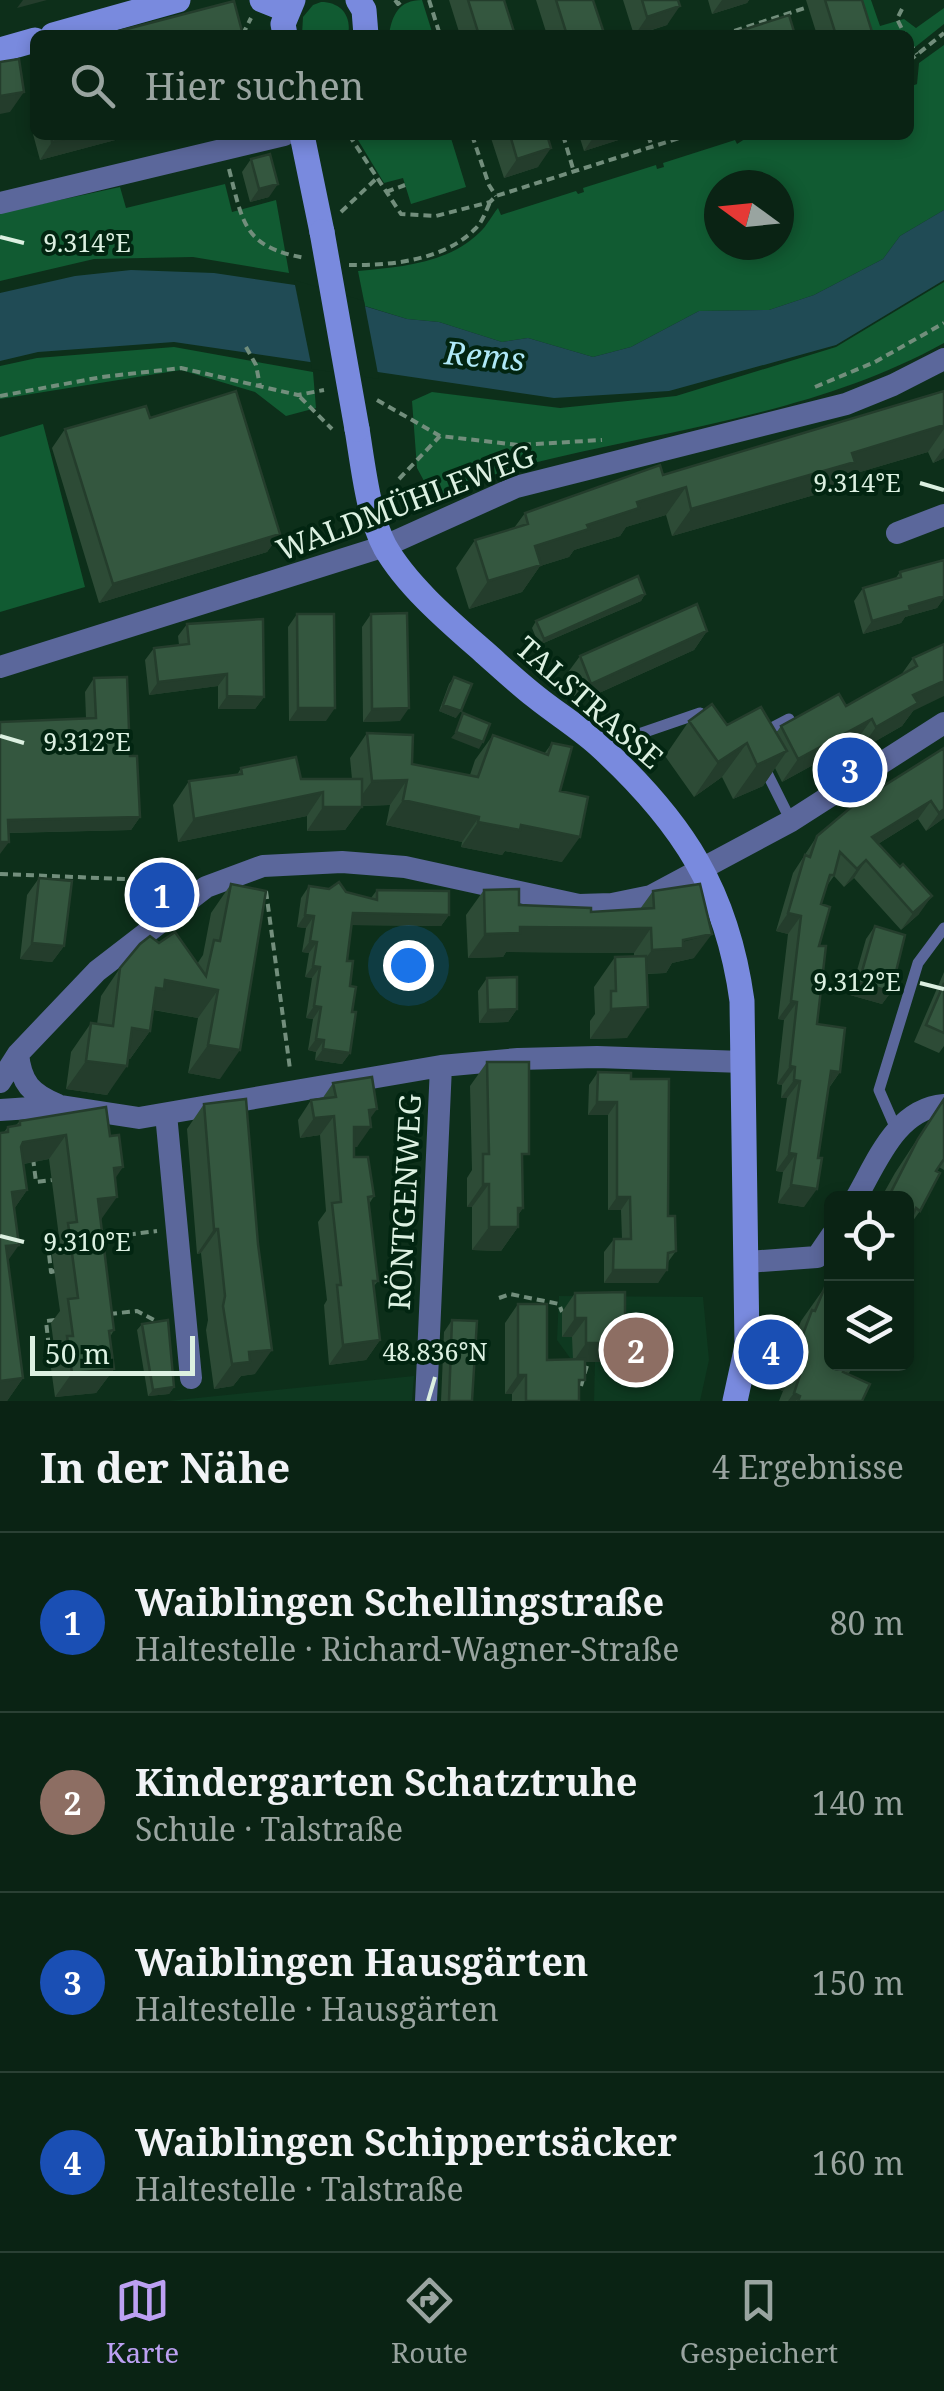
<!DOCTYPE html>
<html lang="de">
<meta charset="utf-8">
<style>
:root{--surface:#0a2314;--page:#132b1d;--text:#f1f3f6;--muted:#99a4a0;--line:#2a4034;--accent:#bca0f2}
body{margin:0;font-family:"Noto Serif",serif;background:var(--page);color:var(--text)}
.controls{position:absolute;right:30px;bottom:30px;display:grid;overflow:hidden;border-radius:15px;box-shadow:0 5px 15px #0003}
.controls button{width:90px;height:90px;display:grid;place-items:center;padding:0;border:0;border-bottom:2px solid var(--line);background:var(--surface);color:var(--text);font:50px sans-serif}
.compass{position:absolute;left:704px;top:170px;width:90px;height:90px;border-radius:50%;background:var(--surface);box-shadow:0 5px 15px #0003;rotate:285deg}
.scale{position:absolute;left:30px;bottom:25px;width:165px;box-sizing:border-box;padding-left:10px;border:5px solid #dcf0e1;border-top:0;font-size:28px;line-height:35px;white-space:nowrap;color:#dcf0e1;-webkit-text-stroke:8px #022511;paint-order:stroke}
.you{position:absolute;left:408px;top:965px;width:35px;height:35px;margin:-25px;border:8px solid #fff;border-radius:50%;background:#1a73e8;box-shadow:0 0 0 15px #1a73e833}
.badge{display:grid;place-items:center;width:65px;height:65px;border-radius:50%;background:var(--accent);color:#fff;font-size:32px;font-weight:700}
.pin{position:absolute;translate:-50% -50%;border:5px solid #fff;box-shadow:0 2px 10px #0006}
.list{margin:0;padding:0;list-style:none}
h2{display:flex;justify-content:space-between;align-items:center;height:130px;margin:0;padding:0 40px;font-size:42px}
h2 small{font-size:32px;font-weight:400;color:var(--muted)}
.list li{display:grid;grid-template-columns:65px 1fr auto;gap:30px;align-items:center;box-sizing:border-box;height:180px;padding:0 40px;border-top:2px solid var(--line)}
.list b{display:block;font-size:38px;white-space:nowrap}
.list p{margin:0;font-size:32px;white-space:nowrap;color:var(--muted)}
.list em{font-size:32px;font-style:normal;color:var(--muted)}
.icon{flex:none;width:55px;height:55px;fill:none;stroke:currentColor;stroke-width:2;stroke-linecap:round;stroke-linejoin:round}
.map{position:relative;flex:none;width:944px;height:1401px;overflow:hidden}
.search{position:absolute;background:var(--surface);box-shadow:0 5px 15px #0003;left:30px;right:30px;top:30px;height:110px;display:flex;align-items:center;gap:25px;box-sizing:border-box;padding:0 35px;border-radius:15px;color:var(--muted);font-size:38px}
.sheet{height:850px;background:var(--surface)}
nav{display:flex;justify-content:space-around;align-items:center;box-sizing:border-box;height:140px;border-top:2px solid var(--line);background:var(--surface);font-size:28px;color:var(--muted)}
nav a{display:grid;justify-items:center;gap:5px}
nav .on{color:var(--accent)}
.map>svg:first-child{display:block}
.built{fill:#0e3920}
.green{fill:#115b32;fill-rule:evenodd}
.water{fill:#204b55}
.pier{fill:#0d2f1a}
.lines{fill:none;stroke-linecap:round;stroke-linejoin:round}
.path{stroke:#728e7c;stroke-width:4;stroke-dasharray:8 5;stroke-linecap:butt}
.lane{stroke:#5b679b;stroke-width:11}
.street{stroke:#5b679b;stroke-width:22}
.secondary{stroke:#798ade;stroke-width:25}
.secondary-bridge{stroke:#798ade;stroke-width:25}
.wall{fill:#2d4b36}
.shaded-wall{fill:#243d2c}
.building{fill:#34573f;stroke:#243d2c;stroke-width:2.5}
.ticks{fill:none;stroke:#dcf0e1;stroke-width:4}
.labels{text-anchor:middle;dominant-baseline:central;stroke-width:8;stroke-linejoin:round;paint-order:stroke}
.street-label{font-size:30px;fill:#dcf0e1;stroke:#022511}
.water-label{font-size:32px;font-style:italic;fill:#afe9f7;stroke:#022511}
.ticks-label{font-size:25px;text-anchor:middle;fill:#dcf0e1;stroke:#022511;stroke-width:8;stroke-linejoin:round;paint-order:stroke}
</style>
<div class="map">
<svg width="944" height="1401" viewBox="0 0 944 1401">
<rect width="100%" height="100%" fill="#0d2f1a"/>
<!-- built -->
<path class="built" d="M559,1296l144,1 6,63 -9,41h-106l1,-39h-22l-16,-22z
M414,1376l-2,25h-244z"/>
<!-- green -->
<path class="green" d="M422,0l11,35h-44c3,-20 10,-35 33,-35z
M860,0h11l9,26 24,-7 12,9 28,-20v16l-35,28v-17h-37z
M321,2c20,0 31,14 27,33h-46l1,-18 10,-12z
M944,45v165l-44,26 -17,23 -69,36 -45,15 -70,1 -68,36 -38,10 -65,-19 -26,4 -63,-20 -32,-3 -42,-13 -7,-35c41,-4 89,-7 121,-38 8,-7 13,-18 19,-25l3,7 75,-24 2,3 6,-2 -1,-4 73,-23 1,4 7,-2 -1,-4 72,-23 2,4 14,-9h158v-48l8,-3 2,-21zM719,185h60v60h-60z
M355,135h95l16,52 -55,17 -8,-26 -19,5z
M225,184l7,28 44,-12 13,73 -96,-16 -99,2 -94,22v-68l120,-26 6,21z
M944,282v61c-130,72 -281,87 -423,123 -26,7 -53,19 -79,28l-12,-2 -13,-24 -5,-67 20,-9 128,16 116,-12 160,-49z
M174,347l139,25 3,36 -30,8 -31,-24 -74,-22 -181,29v-33l37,-8z
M43,424l42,163 -85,25v-175z"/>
<!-- water -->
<path class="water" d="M944,210v70l-108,65 -167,46 -115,7 -380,-56 -136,10 -38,9v-68l75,-17 56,-6 83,3 81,12 112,34 32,3 63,20 26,-4 65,19 38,-10 68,-36 70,-1 45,-15 69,-36 17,-23z"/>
<!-- pier -->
<path class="pier" d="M294,280l70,21 15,78 -67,-10z"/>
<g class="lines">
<!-- path -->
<path class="path" d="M395,0l3,4 5,-4
M429,0l11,35
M902,9l-5,10 8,16
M247,35l-2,-5 6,-12
M722,35l86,-28
M909,42l8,12
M909,61l35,-28
M349,135l52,79 35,2 54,-14 6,-6 193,-61
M472,135l17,50 7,11
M563,135l11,37
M648,135l4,12
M229,169c14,55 15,78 76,89
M386,192l19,-7
M341,212l36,-34
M349,265c41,1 96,-5 126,-36 7,-6 11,-18 15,-27
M246,347l10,18 4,21
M815,387l60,-25 69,-39
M0,396l102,-19 79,-9 117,27 26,-5
M300,397l32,32
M377,400l63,36 78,9 84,-5
M399,479l41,-43
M0,874l175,7
M266,891l24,178
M33,1158l3,24 16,-2
M102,1238l55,-7
M55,1271l-4,1 -3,-27 9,-1
M499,1298l11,-4 49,10 3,8
M109,1314l28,-3 25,13
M55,1320l-9,1 4,36h5
M581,1386l7,-24"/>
<!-- lane -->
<path class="lane" d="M762,733l27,-14
M601,747l99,-34 6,11
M764,767l27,54
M896,1129l-17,-39 39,-127 26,-35"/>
<!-- street -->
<path class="street" d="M0,203l284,-68
M897,533l47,-18
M0,667l385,-121 131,-59 330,-83 47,-19 51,-26
M18,1054c3,29 13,40 40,51
M0,1082l18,-28 79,-83 109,-84 57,-21 79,-4 63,5 174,38 33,-1 39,-8 140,-75 153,-98
M0,1110l61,-4 78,12 302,-52 77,-7 79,-2 146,5
M166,1114l25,264
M856,1198c21,-36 40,-89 88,-93
M748,1262l69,-5 15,-22
M426,1401l15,-335"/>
<!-- secondary -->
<path class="secondary" d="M262,0l25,10
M358,0l6,10 2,25
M53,35l125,-35
M285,35l-2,-11 10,-24
M0,50l35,-10
M302,135l20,97
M357,429c6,36 11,86 28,118 22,39 66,76 99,105 17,15 34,31 52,45 21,17 46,32 66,51 81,75 125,143 140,253l5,345 -12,55"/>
<!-- secondary-bridge -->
<path class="secondary-bridge" d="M322,232l35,197"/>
</g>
<!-- wall -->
<path class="wall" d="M449,0h55l11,35h-55z
M536,0h57l10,35h-56z
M623,0h55l-11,25 -30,10h-3z
M708,0h41l-2,3 -35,11z
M806,0h56l11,35h-56z
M35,132v3h99l-94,25 -7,-26z
M490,135h57l-9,32 -34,11z
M579,135h55l-50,16z
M251,159l18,38 -19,5 -8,-30z
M944,391v67l-11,5 -5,-11 -85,25 -8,12 -163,47 -6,-21 -40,12 -6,9 -46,14 -5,7 -29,9 -18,26 -53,17 -13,-41 19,-28 39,-12 11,-15 138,-38z
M150,418l130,116 -13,18 -168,51 -47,-155 13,-19z
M944,560v38l-7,10 -32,9 -4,6 -38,11 -9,-33 9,-13 32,-9 5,-7z
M645,594l-4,7 -102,44 -7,-17 4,-7z
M297,614l29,107h-37l-1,-94z
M371,614l29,107 -37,1 -1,-95z
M187,624l77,73 -9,12h-37v-23l-69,9 -4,-35 9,-12 25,-3 -1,-9z
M707,631l-13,19 -117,53 -11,-28 14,-19z
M944,644l-31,67 -11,15 -42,24 -5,-8 -73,40 -7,-14 -12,18 -30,13 -11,-22 -28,20 -29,-41 24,-35 38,4 49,8 5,-7 65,-20 55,-31 12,-17z
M454,677l2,41 -17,-7 10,-27z
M94,678l36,78 10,61 -9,13 -122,3 -9,9 86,-124 -1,-26z
M367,733l45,31 58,11 5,-15 18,-25 51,19 8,-11 8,48 2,71 -57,-11 -3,4 -41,-8 1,-5 -76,-17 4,-20 -28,1 -17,24 -38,1v-15l-129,26 -5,-37 16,-24 48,-6 4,-7 60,11h51l-2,-21z
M944,748v70l-18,13 -8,-12 -40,25 41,70 -18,16 -47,-52 -10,9 -10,-11 -8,11 -5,17 -4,120 23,48 -11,16 -25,119 -26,-4 5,-31 -7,-1 11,-73h-6l1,-13 -5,-1 7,-64 -6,-1 10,-85 -12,-3 17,-58 24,-37z
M39,878l25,68 -12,16 -32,-3 7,-64z
M231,884l-11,195 -32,-6 10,-55 -45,-8 -3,21 -20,28h-2l-21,36 -41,-6 5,-37 20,-29 6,1 4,-28 19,-28 39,-25 38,21 6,-9 8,-42z
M309,886l37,6 25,6 6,-8 72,25 -8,11 -90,-1 -4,36 5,51 -2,41 -8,11 -27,-4 1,-8 -8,-2 5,-31 -7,-1 6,-40 -7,-1 4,-24 -7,-1 4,-24 -9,-1 4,-29z
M484,890l35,15 72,7 49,-3 13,-18 41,67 -22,5 -6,10 -19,1 -20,64 -37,1v-18l5,-7 -1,-27 21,-30 19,-1v-3l-128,-1 -3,5 -35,1 -2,-43z
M875,926l16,66 -9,12 -32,-9 16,-56z
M944,972v74l-5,7 -25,-11z
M487,978l30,31 -9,13 -29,1 -1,-32z
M487,1062l35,102 1,44 -5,7v12l-17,24 -29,-1v-43h-5v-29l5,-8 -2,-84z
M598,1072l33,7 37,137 8,35 -8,11 -10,21h-54v-31l10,-13h8l-1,-29h-13v-95h-20l1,-30z
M333,1083l37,35 -13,29h-3v10l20,39 -5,8 9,77 -4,5 6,54 -14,20 -37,5 -5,-60 3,-5 -9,-78 8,-11 -6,-76 -20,3 -2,-18 13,-20 11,-1z
M944,1098v72l-5,-3 -19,44 -13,18 -1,-31h-25l14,-25z
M204,1104l51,270 -14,2 -8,10 -19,3 -8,-59 2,-10 -7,-67 -4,1 -10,-125z
M106,1107l9,71 -14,42 13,110 -4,7 4,32 -18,24 -41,4 -5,-36 5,-7 -4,-31 9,-12 -9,-63 8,-11 -10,-78 -25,5 3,26 -13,19 -7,51 16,118 -16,23h-7l4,-269 4,-5 8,-2 4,-4z
M825,1287l7,77h24l-8,10 14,27h-83l4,-10 -10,-4 15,-44 9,-12 4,-10z
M575,1293l37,69h-27l-6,27v12h-67v-7h-7v-71l13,-19 29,56h26l-1,-23h-10v-25z
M452,1320l20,81h-31l3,-69z
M142,1324l32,63 -5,7 -21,2 -11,-66z"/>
<!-- shaded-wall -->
<path class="shaded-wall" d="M23,0h24l-30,8z
M722,0h27l-2,3 -35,11z
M680,6l-13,19 -32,10 12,-18z
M24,92l-14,20 -10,2v-18z
M80,135h54l-94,25 12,-18z
M595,135h39l-50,16z
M551,148l-13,19 -34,11 13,-19z
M278,184l-9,13 -19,5 9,-13z
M944,425v4l-16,23 -85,25 -8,12 -163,47 19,-27 161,-56z
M944,448v10l-11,5z
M686,487l-20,28 -40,12 -6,9 -46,14 -5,7 -29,9 -18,26 -53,17 19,-28 47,-35 102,-44z
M280,534l-13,18 -168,51 14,-19z
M645,594l-4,7 -102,44 5,-6z
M944,596v2l-7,10 -32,9 -4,6 -38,11 9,-13 37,-15z
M707,631l-13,19 -117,53 14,-19z
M227,674l-9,12 -69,9 9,-13z
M944,681v15l-31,15 -11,15 -42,24 16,-23 37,-32z
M227,696l37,1 -9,12h-37z
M443,705l18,6 -5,7 -17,-7z
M298,708h37l-9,13h-37z
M409,708l-9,13 -37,1 9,-13z
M872,719l-17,23 -73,40 16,-23z
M456,732l27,10 -4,7 -28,-11z
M747,743l-25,34 -28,20 24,-35z
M787,751l-24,35 -30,13 24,-34z
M407,780l-17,25 -36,1 18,-25z
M323,792l-16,24 -129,26 16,-23z
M403,800l76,17 -17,25 -76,-17z
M931,801l-13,18 -58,36 12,-18z
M323,807h39l-17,23 -38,1z
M944,809v9l-18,13 13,-18z
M140,817l-9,13 -131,3 8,-13z
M478,822l43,3 59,12 -18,25 -57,-11 -3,4 -41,-8z
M0,842h9l-9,12z
M866,860l-12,18 -10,9 13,-18z
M932,896l-13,18 -18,16 12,-17z
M353,913l96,2 -8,11 -96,-1z
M788,913l13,3 -13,18 -12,-3z
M305,915l9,1 -8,12 -9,-1z
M520,927l131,1 -17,25 -128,-1 -3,5 -35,1 17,-24z
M712,934l-18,24 -22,5 -6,10 -32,1 18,-24z
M310,941l7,1 -8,11 -7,-1z
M32,943l32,3 -12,16 -32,-3z
M313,966l7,1 -8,11 -7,-1z
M165,980l53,10 -20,28 -48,-9 6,-21z
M859,982l32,10 -9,12 -32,-9z
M791,1001l6,1 -13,18 -6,-1z
M314,1006l7,1 -8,12 -7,-1z
M648,1007l-21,31 -37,1 21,-30z
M517,1009l-9,13 -29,1 9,-13z
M132,1028l18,3 -20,28 -18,-2z
M316,1039l8,1 -8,12 -8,-2z
M208,1045l32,5 -20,29 -32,-6z
M323,1049l27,4 -8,11 -27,-4z
M86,1061l41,5 -20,29 -41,-6z
M790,1066l5,1 -13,18 -5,-1z
M831,1071l9,1 -13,18z
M794,1080l6,1 -13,17h-6z
M597,1102h20l-9,13h-20z
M377,1109l-13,18h7l-14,20h-17l14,-20 15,-17z
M334,1116l-14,19 -20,3 14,-20z
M66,1135l-17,24 -43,8 17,-25z
M789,1153l7,1 -13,18 -7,-1z
M123,1167l-17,25 8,-24z
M483,1184h6l-17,23h-5z
M791,1185l26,4 -13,18 -26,-4z
M27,1190l-17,25 2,-23z
M117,1197l-17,24 -2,-22z
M617,1197h13l-9,13h-13z
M518,1208h5l-14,19h9l-17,24 -29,-1 17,-23z
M214,1229h4l-17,24 -4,1z
M19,1245l-17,24 4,-23z
M613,1270h54l-9,13h-54z
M575,1318h11l-14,19h-10z
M380,1340l-14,20 -37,5 14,-20z
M586,1343h39l-13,19h-39z
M272,1350l-17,24 -14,2 -8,10 -19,3 18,-25 17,-12z
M796,1353l10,4 -23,34 -10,-4z
M114,1369l-18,24 -41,4 17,-24z
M518,1375h8l-14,19h-7z
M23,1378l-16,23h-7v-20z
M174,1387l-5,7 -21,2 5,-6z
M794,1393l6,3 -4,5h-8z"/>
<!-- building -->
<path class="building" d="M468,0h36l11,35h-36z
M556,0h37l11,33 -6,2h-31z
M642,0h36l2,6 -33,11z
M825,0h37l11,35h-37z
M234,1l9,34h-139z
M789,15l6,20h-68z
M19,59l5,33 -24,4v-34z
M51,135h29l-28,7z
M510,135h37l4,13 -34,11z
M270,154l8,30 -19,5 -8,-30z
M236,391l44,143 -167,50 -48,-155 81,-23 4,12z
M944,391v34l-92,28 3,9 -164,47 -5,-22 -49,15 2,6 -52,17 2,4 -54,17 6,19 -53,16 -13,-41 53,-16 -3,-11 135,-48 3,10z
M944,560v36l-35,10 1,4 -38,11 -9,-33 38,-11 -1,-5z
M638,576l7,18 -101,45 -8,-18z
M697,604l10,27 -116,53 -11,-28z
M407,613l2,95 -37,1 -1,-95z
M297,614h37l1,94h-37z
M263,619l1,78 -37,-1v-22l-69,8 -4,-34 35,-4 -2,-20z
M944,644v37l-31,14 5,8 -42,24 -4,-8 -74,40 -17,-33 58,-32 7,12 71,-40 -4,-8z
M127,677l3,79h7l3,61 -132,3 1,22h-9v-120l96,-4 -2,-40z
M454,677l18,7 -11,27 -18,-6z
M712,704l15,21 34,-18 26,44 -30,14 -10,-22 -29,19 -29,-41z
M463,713l27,11 -7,18 -27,-10z
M367,733l46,2 -1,29 66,13 15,-42 55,20 4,-12 20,4 -12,44 28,6 -8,40 -59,-12 -1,5 -42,-8 1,-5 -76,-17 4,-20 -35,1z
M944,748v61l-5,4 -8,-12 -59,36 28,30 3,-3 29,32 -19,17 -47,-53 -9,9 -17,-17 -6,23h-4l-9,29 9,3 -11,39h7l-9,78 28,4 -5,44 -9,-1 -13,87h4l-5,31 -26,-4 5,-31 -7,-1 11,-72 -6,-1 1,-13 -5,-1 7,-64 -6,-1 10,-85 -13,-3 17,-58 5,2 7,-21 38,-32z
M296,757l5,22h61v28h-39v-15l-129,27 -5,-38 53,-7 -1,-6z
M39,878l33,3 -8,65 -32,-3z
M339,882l7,10 31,8v-10l72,1v24l-96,-2 -6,48h6l-3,25 6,1 -4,25h4l-6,41 -27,-4 1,-9 -8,-1 5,-32 -7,-1 6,-39 -7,-1 4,-24 -7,-1 4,-25 -9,-1 4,-29 20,3z
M231,884l35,7 -26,159 -32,-5 10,-55 -53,-10 -1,9 -8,-1 -6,43 -18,-3 -5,38 -41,-5 5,-38 22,3 7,-58 20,-24 10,-8 9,7 16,-11 31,44 8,-36 6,1z
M700,884l12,50 -29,6v8l-31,2 -1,-22 -131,-1v6l-35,1 -1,-44 35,-1v16l72,3v4l63,-4 -1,-17z
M875,926l30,9 -14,57 -32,-10z
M646,956l2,51 -37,2v-18h5l-1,-34z
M517,977v32l-29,1 -1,-32z
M944,983v50l-18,-8z
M487,1062h42v92h-7l1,54h-5v19h-29v-43h-6v-30h6z
M598,1072l33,1v6h38l-1,137h7l1,35 -8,2 -1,17h-54l1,-31h17l-1,-42h-13v-95h-20z
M372,1077l5,32 -8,1 2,17h-17v30h14l6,39 -6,1 10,84h-5l7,59 -37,5 -6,-60h4l-9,-82 9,-1 -7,-86 -20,2 -3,-18 25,-3 -3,-14z
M246,1099l12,145 14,106 -23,2 1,10 -18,2 -9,-58 2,-10 -7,-67h-4l-10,-125z
M944,1099v60l-8,12 4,2 -20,38 -4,-3 -10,22v-32h-18l30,-59z
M106,1107l4,29 9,-1 4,32 -9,1 3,29 -19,2 16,131 -5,1 5,38 -42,4 -5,-37h6l-5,-37 10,-1 -10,-75 9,-1 -11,-87 -43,7 -2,5 6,43 -15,2 7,53 -13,1 17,132 -23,3v-248l8,-1v-5l12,-2v-4z
M825,1287l7,3v74h15l-4,8 27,12 -8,17h-64l2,-5 -6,-3 12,-36 -10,-4 16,-43 3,1z
M625,1292v51h-39v-25h-11v-25z
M518,1304h29v56l38,-1v21h-6v21h-53v-26h-8z
M168,1320l6,67 -21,3 -11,-66z
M452,1320l25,1 -5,80h-23z"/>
<!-- ticks -->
<path class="ticks" d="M0,237l24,6M920,483l24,7M0,736l24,7M920,983l24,6M0,1236l24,6M428,1401l7,-24"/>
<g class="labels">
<!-- street labels -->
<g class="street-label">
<text transform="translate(405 502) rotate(-21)">WALDMÜHLEWEG</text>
<text transform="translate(590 702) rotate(41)">TALSTRASSE</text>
<text transform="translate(404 1202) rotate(-87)">RÖNTGENWEG</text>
</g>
<!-- water labels -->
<g class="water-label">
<text transform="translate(485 355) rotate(5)">Rems</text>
</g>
</g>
<g class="ticks-label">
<text x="87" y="252">9.314°E</text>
<text x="857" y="492">9.314°E</text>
<text x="87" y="751">9.312°E</text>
<text x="857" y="991">9.312°E</text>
<text x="87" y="1251">9.310°E</text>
<text x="435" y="1361">48.836°N</text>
</g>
</svg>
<div class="controls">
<button><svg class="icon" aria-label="locate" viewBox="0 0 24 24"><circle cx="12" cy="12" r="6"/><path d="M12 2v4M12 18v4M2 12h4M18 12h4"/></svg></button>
<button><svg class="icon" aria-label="layers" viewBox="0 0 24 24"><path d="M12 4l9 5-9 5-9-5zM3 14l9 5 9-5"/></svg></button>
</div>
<svg class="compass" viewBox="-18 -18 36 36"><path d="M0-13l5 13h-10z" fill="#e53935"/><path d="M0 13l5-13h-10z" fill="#99a4a0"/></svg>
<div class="scale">50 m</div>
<div class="you"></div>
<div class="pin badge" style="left:162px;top:895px;background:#1a4fb4">1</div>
<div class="pin badge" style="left:636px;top:1350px;background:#8d6e63">2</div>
<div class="pin badge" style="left:850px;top:770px;background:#1a4fb4">3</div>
<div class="pin badge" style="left:771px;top:1352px;background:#1a4fb4">4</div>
<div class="search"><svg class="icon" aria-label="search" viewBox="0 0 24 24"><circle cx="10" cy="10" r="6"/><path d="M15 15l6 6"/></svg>Hier suchen</div>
</div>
<section class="sheet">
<h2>In der Nähe<small>4 Ergebnisse</small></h2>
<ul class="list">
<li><span class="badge" style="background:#1a4fb4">1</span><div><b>Waiblingen Schellingstraße</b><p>Haltestelle · Richard-Wagner-Straße</p></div><em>80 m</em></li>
<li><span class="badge" style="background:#8d6e63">2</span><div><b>Kindergarten Schatztruhe</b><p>Schule · Talstraße</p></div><em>140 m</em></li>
<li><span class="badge" style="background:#1a4fb4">3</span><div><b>Waiblingen Hausgärten</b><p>Haltestelle · Hausgärten</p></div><em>150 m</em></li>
<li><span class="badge" style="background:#1a4fb4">4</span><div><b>Waiblingen Schippertsäcker</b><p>Haltestelle · Talstraße</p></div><em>160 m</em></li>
</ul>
</section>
<nav>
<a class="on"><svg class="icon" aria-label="map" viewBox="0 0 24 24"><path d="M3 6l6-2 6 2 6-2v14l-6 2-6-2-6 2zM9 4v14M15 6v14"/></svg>Karte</a>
<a><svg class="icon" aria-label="directions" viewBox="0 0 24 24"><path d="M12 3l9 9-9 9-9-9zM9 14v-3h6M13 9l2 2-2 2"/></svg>Route</a>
<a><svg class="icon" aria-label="saved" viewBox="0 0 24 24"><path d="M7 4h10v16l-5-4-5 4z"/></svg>Gespeichert</a>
</nav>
